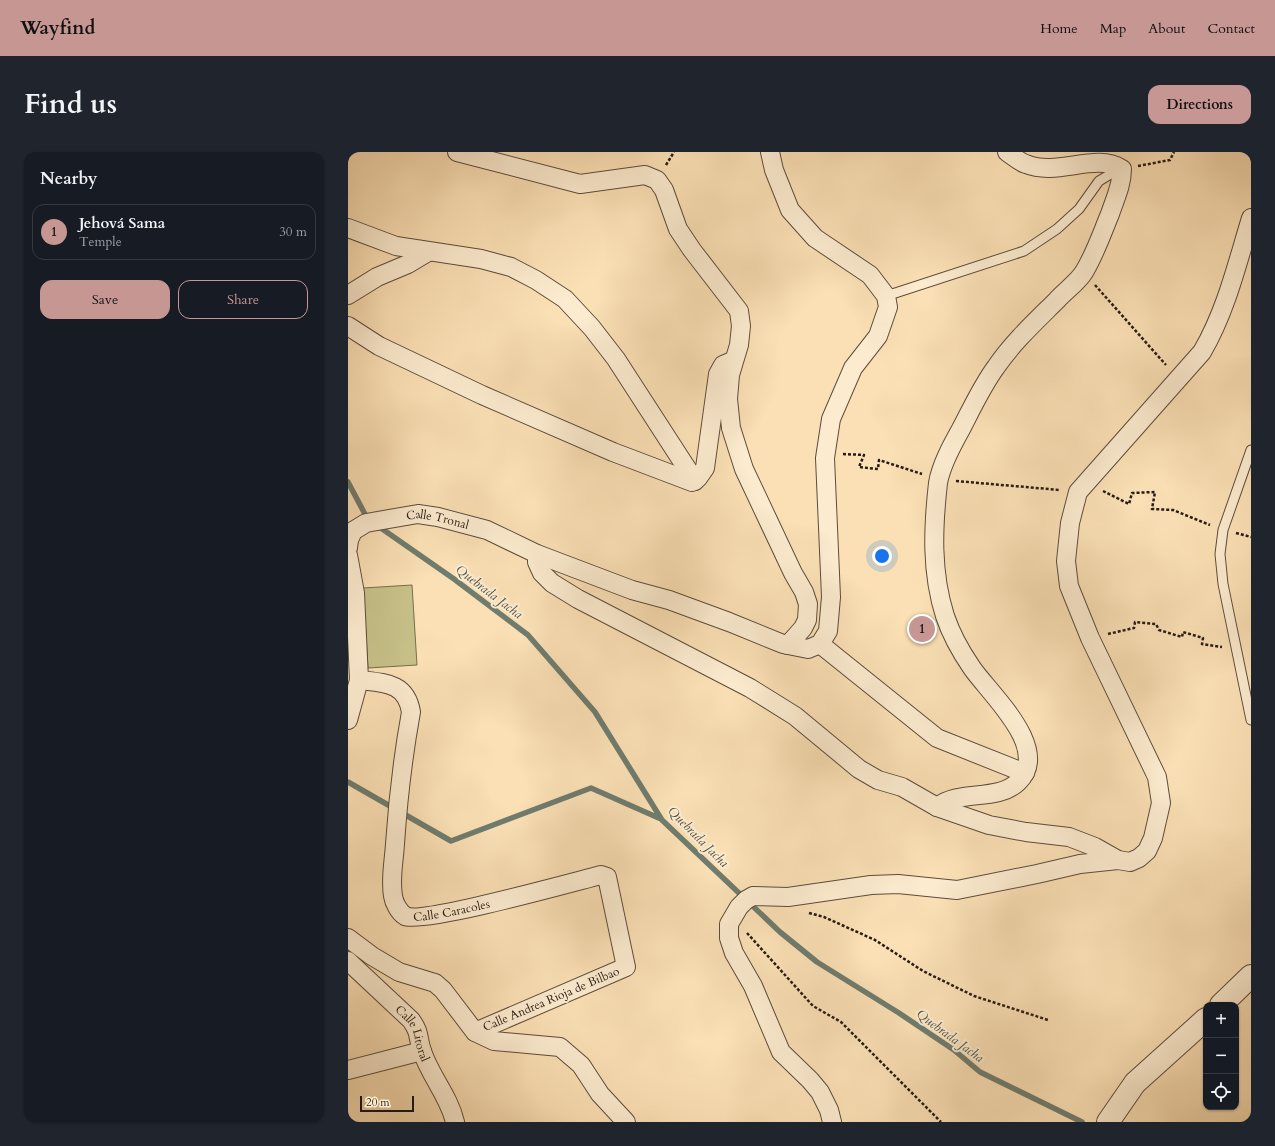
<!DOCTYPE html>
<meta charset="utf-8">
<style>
:root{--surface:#171b24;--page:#20242c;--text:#f1f3f6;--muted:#9ea1a6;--line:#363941;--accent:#c59692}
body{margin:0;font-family:Cardo,serif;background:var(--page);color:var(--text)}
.controls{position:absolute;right:12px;bottom:12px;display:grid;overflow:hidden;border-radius:8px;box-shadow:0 1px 3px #0004}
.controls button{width:36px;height:36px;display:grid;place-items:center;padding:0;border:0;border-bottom:1px solid var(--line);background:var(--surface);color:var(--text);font:20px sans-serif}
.scale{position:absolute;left:12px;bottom:10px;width:54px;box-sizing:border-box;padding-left:4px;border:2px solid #271b13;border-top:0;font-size:11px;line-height:14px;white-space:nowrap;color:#271b13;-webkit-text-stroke:3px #fcebcf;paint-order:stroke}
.you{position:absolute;left:534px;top:404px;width:14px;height:14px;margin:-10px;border:3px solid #fff;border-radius:50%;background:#1a73e8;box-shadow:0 0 0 6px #1a73e833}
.badge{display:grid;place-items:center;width:26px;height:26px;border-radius:50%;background:var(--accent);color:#111;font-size:13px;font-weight:700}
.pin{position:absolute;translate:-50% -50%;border:2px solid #fff;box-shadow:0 1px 4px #0006}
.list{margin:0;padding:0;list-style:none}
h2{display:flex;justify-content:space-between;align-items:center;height:52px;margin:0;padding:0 16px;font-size:17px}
h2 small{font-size:13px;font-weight:400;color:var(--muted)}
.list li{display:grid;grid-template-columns:26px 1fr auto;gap:12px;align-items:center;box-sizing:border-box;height:56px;margin:0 8px 8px;padding:0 8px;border:1px solid var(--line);border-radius:12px}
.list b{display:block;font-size:15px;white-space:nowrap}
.list p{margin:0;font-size:13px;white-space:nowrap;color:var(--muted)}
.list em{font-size:13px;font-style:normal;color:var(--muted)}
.actions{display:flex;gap:8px;padding:12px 16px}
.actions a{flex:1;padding:9px 0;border:1px solid var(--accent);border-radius:12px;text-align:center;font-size:14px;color:var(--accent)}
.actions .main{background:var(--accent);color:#111}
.icon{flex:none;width:22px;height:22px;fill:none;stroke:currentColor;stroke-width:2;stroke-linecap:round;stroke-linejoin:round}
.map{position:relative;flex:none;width:903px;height:970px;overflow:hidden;border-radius:12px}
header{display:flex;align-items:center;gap:24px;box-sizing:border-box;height:56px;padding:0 20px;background:var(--accent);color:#111}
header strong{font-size:19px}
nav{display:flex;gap:22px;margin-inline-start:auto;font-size:14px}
.intro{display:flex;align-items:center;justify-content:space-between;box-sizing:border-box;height:96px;padding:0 24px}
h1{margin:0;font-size:28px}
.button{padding:10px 18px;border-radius:12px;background:var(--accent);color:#111;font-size:14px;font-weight:700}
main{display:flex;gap:24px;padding:0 24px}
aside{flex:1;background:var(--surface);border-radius:12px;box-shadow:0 1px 3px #0004}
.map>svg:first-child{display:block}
.pitch{fill:#c6c088;stroke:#766e4e}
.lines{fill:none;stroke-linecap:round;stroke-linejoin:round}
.stream{stroke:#6f7c6e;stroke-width:5.5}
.service-casing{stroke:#5c4c3c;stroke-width:11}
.minor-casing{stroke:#5c4c3c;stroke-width:20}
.tertiary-casing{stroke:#5c4c3c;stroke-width:24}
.path{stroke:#271b13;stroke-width:2.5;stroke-dasharray:3 2;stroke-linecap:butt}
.service{stroke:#fcebcf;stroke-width:9}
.minor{stroke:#fcebcf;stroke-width:18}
.tertiary{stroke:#fcebcf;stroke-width:22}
.labels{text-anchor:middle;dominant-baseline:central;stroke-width:4;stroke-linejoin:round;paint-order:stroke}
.street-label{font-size:12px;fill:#271b13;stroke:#fcebcf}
.water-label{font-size:13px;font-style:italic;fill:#515448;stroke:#fcebcf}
</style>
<header>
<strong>Wayfind</strong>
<nav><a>Home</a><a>Map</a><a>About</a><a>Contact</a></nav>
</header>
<div class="intro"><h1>Find us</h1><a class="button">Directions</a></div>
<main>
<aside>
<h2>Nearby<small></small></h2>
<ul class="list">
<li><span class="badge">1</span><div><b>Jehová Sama</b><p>Temple</p></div><em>30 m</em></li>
</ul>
<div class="actions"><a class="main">Save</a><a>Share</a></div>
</aside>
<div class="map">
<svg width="903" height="970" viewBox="0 0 903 970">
<rect width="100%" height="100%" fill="#fbe0b5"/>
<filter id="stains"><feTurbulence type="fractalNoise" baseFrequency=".005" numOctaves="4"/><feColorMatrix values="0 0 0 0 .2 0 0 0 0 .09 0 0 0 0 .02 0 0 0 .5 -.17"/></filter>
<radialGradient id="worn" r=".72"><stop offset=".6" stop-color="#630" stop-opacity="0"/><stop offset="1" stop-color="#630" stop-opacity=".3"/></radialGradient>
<!-- pitch -->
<path class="pitch" d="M64,433l5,80 -49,3 -5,-80z"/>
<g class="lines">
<!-- stream -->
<path class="stream" d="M0,330l19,36 2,2
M30,374l76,53 74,56 67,77 67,108 118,112 37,30 82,51 55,37 26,22 102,50
M0,630l103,59 140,-53 70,31"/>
<defs>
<path id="service" d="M538,144l138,-45 33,-22 22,-20 20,-28 15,-9 8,-3
M903,298l-28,80 -3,24 3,30 28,136"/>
<g id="minor">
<path d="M109,0l123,32 65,-9 12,5 7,10 14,39 14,21 47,61 2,15 -2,19 -9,30 -2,24 3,29 13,41 49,104 11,19 4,12 -1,16 -4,8 -15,17"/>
<path d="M0,76l48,18 85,13 30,8 25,13 29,19 27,29 24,31 79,122"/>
<path d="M0,143l29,-18 31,-13 20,-12"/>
<path d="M0,174l31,20 103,49 131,57 79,30 6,-4 7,-10 13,-94 5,-9 7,-3"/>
<path id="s1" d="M0,396l1,-8 4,-9 13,-8 52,-9 20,3 49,13 50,24 95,36 37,10 60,22 54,22 25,5 12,-5 8,-13 3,-34 -6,-139 6,-39 22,-51 25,-32 10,-29 -2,-11 -16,-21 -55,-37 -25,-28 -16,-40 -4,-18"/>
<path d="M189,402v8l5,11 10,10 26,16 172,89 45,28 64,53 19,11 24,7 35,20 52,18 37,7 43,5 26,10 23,13 12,2 9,-4 8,-7 6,-13 8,-35 -4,-26 -67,-139 -21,-52 -3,-25 4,-38 8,-31 124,-140c24,-41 35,-88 49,-134"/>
<path d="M0,403l7,38 4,87 -11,40"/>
<path d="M472,492l117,94 88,35"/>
<path id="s2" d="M11,528c25,3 47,2 52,32 -8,44 -13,87 -16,132 -1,17 -5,35 -2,52 1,7 6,16 12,20 18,8 168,-34 196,-41l6,2 19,90 -151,65"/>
<path d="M589,655c22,-18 60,-5 81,-25 34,-33 -28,-88 -46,-114 -11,-16 -21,-34 -27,-52 -14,-44 -12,-88 -7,-133 3,-18 14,-38 23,-54 11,-21 21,-43 35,-62 17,-25 40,-46 61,-67 8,-9 21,-18 27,-28 11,-18 18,-39 26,-58 5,-15 12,-29 12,-45 -27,-17 -64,8 -96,-5 -7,-2 -13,-8 -19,-12"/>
<path d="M0,786l24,18 27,16 36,11 8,7 32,42 19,9 66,6 21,18 19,29 26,28"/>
<path id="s3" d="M0,809l63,59c10,14 6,17 11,31 8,25 27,45 33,71"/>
<path d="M0,918l74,-19"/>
<path d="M484,970l-3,-12 -9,-18 -10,-12 -29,-28 -28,-66 -19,-33 -5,-15v-14l10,-17 7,-7 7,-4 35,1 83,-12 27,-1 59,6 80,-16 43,-10 38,-4"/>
</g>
<path id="tertiary" d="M873,853l30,-29
M760,970l27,-39 71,-64"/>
</defs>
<!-- service casing -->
<use href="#service" class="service-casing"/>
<!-- minor casing -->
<use href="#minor" class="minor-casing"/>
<!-- tertiary casing -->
<use href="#tertiary" class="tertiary-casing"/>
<!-- path -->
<path class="path" d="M318,13l8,-13
M790,14l32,-6 4,-8
M747,133l71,80
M495,302l21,1 -5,12 19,2 1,-9 43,14
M608,329l104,9
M755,339l26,13 3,-11 23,-1 -3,17 21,1 37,15
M888,381l15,4
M760,482l26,-6 1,-6 21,2 3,6 23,7 1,-5 20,6 -1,6 20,3
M461,761l15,4 51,23 48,31 51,25 74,24
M399,781l66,73 28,16 100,100"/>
<!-- service -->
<use href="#service" class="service"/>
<!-- minor -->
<use href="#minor" class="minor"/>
<!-- tertiary -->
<use href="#tertiary" class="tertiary"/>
</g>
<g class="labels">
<!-- street labels -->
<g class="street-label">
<text stroke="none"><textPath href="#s1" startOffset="106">Calle Tronal</textPath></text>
<text stroke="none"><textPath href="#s2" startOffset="324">Calle Caracoles</textPath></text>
<text transform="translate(203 847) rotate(-23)">Calle Andrea Rioja de Bilbao</text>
<text stroke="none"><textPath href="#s3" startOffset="99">Calle Litoral</textPath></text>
</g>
<!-- water labels -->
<g class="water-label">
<text transform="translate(141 440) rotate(37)">Quebrada Jacha</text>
<text transform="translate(350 685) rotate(45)">Quebrada Jacha</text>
<text transform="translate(602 884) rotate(36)">Quebrada Jacha</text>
</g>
</g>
<rect width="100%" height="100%" filter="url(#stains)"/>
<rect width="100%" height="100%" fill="url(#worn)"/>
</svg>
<div class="controls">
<button>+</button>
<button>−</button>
<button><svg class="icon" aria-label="locate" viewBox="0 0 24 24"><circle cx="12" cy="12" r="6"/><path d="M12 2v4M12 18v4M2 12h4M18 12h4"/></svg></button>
</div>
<div class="scale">20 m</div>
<div class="you"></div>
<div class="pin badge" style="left:574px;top:477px">1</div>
</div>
</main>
